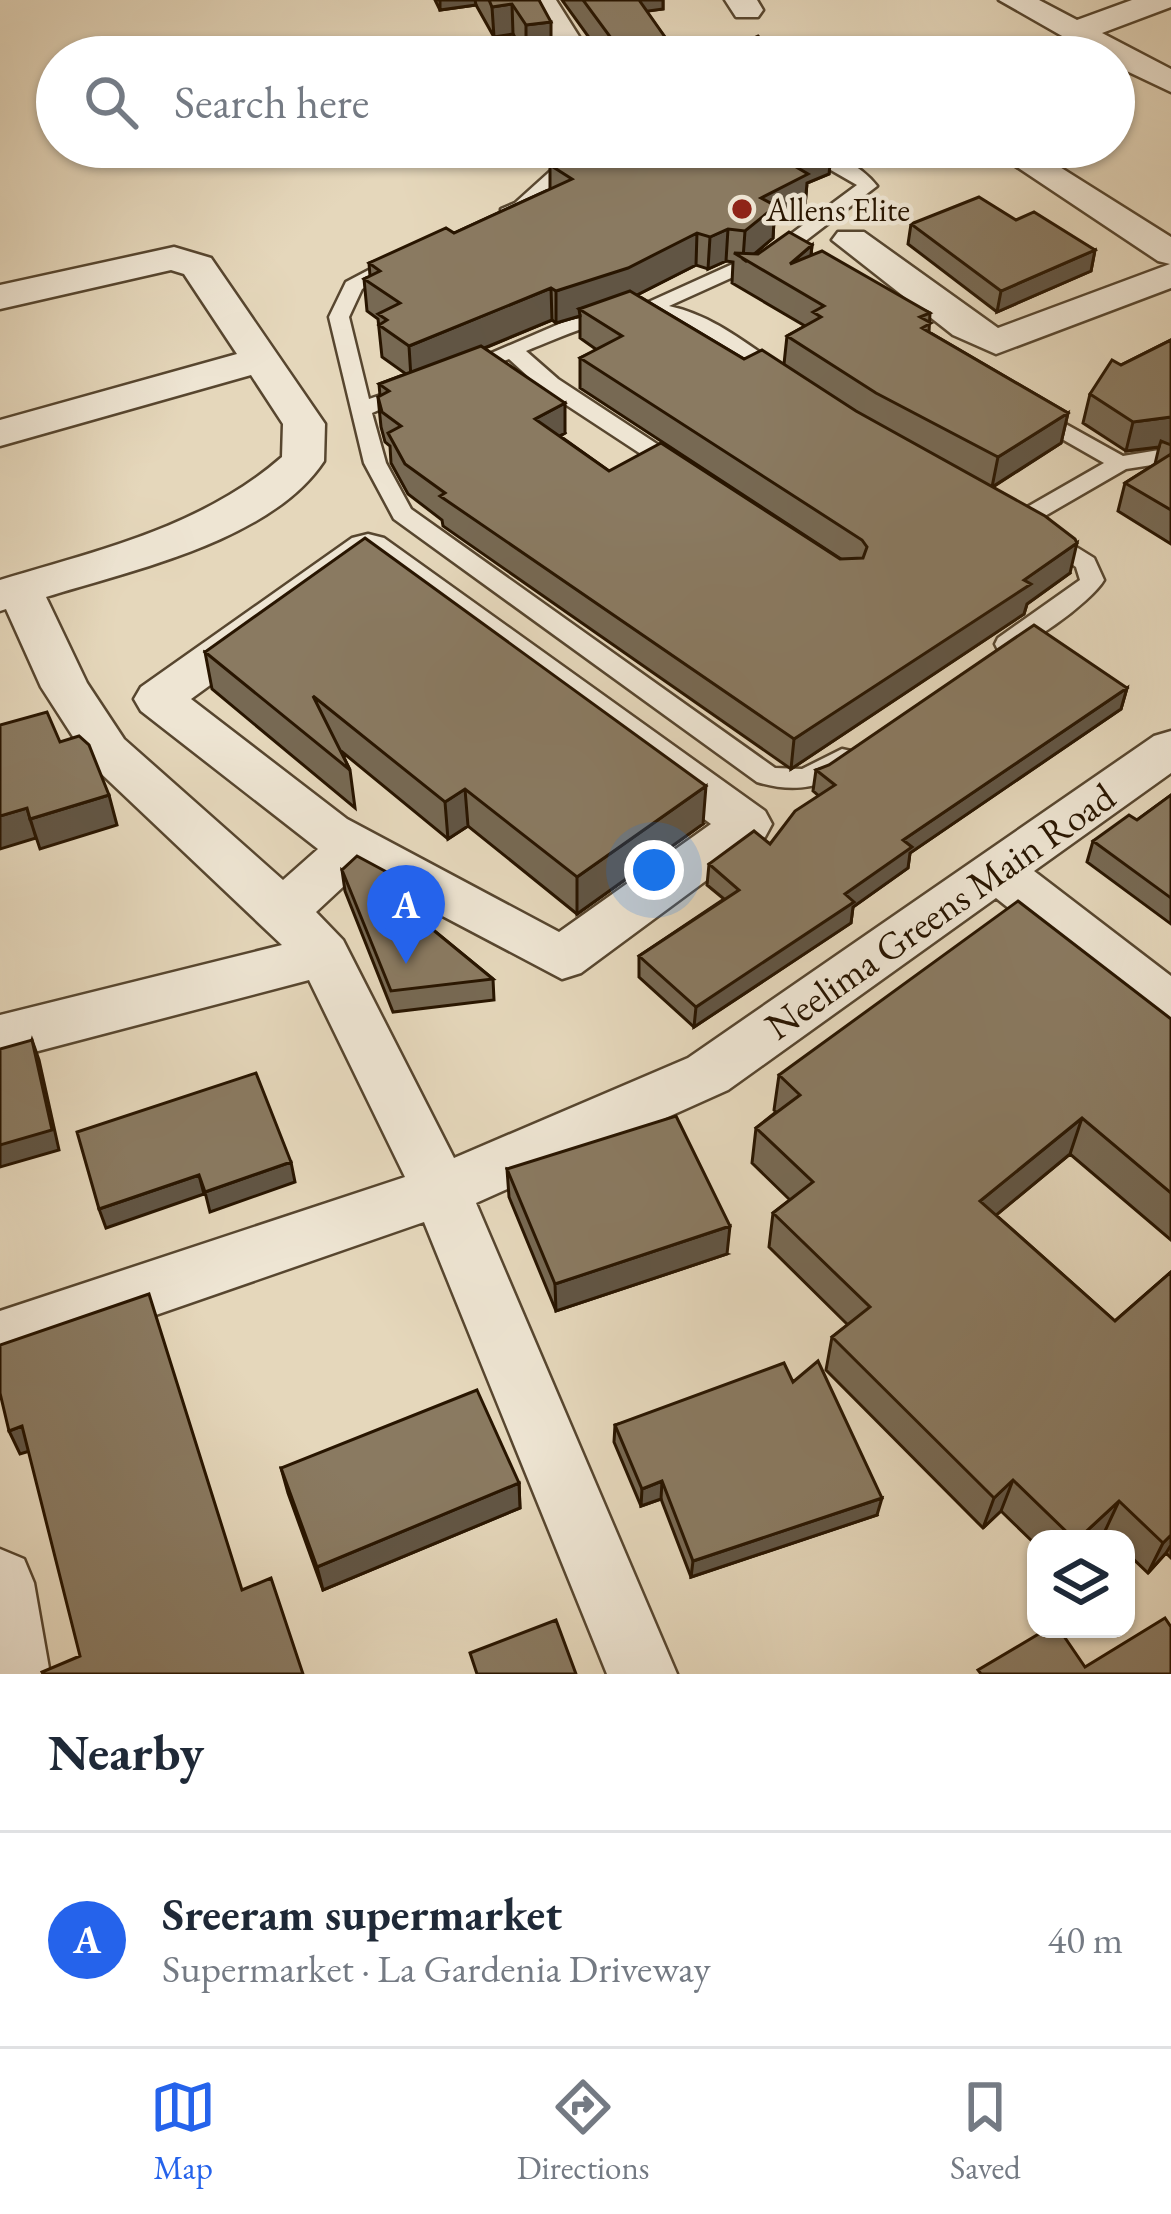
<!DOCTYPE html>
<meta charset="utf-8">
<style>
:root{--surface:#fff;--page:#f6f6f7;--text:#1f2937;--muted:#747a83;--line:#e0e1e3;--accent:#2563eb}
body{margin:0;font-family:"EB Garamond",serif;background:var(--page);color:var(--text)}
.controls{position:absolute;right:36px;bottom:36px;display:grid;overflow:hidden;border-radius:24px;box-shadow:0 3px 9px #0004}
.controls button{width:108px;height:108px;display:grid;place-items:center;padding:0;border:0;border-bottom:3px solid var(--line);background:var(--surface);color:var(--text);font:60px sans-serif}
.you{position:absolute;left:654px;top:870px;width:42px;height:42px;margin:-30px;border:9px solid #fff;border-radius:50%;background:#1a73e8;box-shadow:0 0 0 18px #1a73e833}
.badge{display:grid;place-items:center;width:78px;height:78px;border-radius:50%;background:var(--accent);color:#fff;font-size:39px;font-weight:700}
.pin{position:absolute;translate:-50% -99px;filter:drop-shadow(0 3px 6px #0008)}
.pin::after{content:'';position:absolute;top:63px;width:42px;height:36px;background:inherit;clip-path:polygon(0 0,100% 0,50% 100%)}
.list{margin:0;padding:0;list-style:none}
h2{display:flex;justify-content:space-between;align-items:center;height:156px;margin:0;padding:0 48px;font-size:51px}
h2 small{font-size:39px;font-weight:400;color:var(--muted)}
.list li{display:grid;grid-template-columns:78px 1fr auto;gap:36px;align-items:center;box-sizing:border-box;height:216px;padding:0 48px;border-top:3px solid var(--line)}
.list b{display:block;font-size:45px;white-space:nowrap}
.list p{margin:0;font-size:39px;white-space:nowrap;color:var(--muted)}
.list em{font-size:39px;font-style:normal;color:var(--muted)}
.icon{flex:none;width:66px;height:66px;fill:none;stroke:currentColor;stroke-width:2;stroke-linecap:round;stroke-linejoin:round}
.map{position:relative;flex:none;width:1171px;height:1674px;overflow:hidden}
.search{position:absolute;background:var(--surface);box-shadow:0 3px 9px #0004;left:36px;right:36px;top:36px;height:132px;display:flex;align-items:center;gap:30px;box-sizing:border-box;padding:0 42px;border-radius:66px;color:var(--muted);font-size:45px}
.sheet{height:372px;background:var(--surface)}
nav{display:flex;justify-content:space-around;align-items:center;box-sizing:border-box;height:168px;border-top:3px solid var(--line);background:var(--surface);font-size:33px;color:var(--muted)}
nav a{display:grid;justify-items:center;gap:6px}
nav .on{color:var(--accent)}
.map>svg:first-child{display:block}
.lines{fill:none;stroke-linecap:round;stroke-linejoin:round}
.service-casing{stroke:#57462f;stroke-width:5}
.minor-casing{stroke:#57462f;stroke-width:5}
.service{fill:#eee5d3;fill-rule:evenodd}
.minor{fill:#eee5d3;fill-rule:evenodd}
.wall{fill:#776953;stroke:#281500;stroke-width:3;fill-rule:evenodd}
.shaded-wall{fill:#615544;stroke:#281500;stroke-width:3}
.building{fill:#8a7a61;stroke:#281500;stroke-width:3}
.poi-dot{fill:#8f2418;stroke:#eee5d3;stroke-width:4.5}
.labels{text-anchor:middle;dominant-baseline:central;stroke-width:9;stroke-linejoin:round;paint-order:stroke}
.far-poi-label{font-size:33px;fill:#281500;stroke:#eee5d3;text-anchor:start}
.street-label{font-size:39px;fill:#281500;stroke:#eee5d3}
</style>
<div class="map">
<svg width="1171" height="1674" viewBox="0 0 1171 1674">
<rect width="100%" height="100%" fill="#e5d7bb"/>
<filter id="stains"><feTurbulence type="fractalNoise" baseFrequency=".00167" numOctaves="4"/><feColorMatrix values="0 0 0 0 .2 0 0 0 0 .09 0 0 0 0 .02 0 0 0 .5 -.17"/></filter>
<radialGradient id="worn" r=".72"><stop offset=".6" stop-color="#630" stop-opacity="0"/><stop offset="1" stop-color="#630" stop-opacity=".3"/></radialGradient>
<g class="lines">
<defs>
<path id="service" d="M726,43l63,14 -62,-4 -39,4z
M577,147h20l-68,64 -28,6v-8l14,-6z
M801,147c26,0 60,18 76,39l-99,76h-14v-8l93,-69 -40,-23z
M401,253l7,2v8l-46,26 -13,28 20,82 42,-14 11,6 -50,22 14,50 25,46 364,259 27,1 40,-20 9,2 4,7c-23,32 -63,35 -98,24l-363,-263 -30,-56 -35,-146 17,-35z
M735,263l10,6 -3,4 -73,33c46,10 80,40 118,65v10c-32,5 -83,-58 -124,-64 -47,-6 -95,17 -137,34l32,28 131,86v10h-16l-131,-86 -33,-30 -46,17 -11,-6 114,-49 76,-16z
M1035,407l88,49 48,-8v14l-45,7 -95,55h-16l-4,-5 4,-5 89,-51 -77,-44v-10z
M1044,527l50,31 10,22c-12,21 -83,75 -106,70l-3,-6 3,-6 82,-58 -4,-13 -40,-28 -4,-5z"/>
<path id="minor" d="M524,0h32l36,57h-32z
M725,0h32l6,10 -5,7h-22z
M999,0h40l38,20 55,-20h39v7l-69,26 69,36v23l-57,-27v-8h-15z
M987,147h41l143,90v51l-175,66 -43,-19 -121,-95 6,-8h26l134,96 172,-64 -12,-3z
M174,247l37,11 114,166 -1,37c-53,80 -192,109 -278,136l41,86 37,56 159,141 35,-31 -177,-138 -7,-12 7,-12 211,-149 16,-4 16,4 381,273 7,13 -7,13 -184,136 -19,6 -203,-107 -43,40 27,28 111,218 234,-100 466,-322 17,-5v42l-137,98 137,105v52l-19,-6 -156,-124 -268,192 -252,113 201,471h-70l-183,-452 -424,147v-58l405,-134 -96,-197 -309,81v-46l282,-70 -192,-182 -49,-76 -35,-78 -6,2v-31c99,-30 202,-53 282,-123l1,-33 -32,-49 -251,71v-26l237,-66 -53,-80 -13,-4 -171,39v-24zM368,570l343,254 -152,108 -212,-113 -156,-120z
M0,1549l24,10 10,24 16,91h-50z"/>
</defs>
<!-- service casing -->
<use href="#service" class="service-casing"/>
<!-- minor casing -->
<use href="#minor" class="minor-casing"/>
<!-- service -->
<use href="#service" class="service"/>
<!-- minor -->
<use href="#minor" class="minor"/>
</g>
<!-- wall -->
<path class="wall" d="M435,0h104l12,52 -25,4 -13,-22 -19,3 -18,-32 -36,5z
M562,0h101v9l-17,2 33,46h-76z
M578,147h361l-16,17 -39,-12 -26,10 -27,-12 -2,24 -22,9 -2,23 -31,15 -1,17 -19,16 58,-9 -1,11 119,57 -1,19 139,81 -7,30 -68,44 77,86 -43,31 -3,10 -233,155 -348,-243 -1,-6 -34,-26 -17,-31 -1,-17 -5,-4 -4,-15 -3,-30 2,-1 -1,-12 27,-10 -24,-17 -4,-38 -11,-8 -3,-32 6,-3 -1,-13 85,-30 96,-44v-24zM726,261l7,1 -1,21 73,43 -18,10 -3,28 -40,-5 -107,-64 59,-30 12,4zM580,316v22l17,12 -17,8v30l261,171 -232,-88 -49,-35 5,-3 -80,-85 67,-28 4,3z
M1016,220l79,30 -4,21 -94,41 -89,-68 3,-20z
M1171,340v204l-53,-33 7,-28 30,-19 4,-17 -33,4 -43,-28 7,-29 31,-29z
M205,652l498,172 -126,90 -109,-88 -20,13 -107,-88 9,19 5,38 -143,-119z
M1127,688l-6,21 -211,144 -2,15 -55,39 -2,16 -157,104 -55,-50v-21l85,-57 -17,-14 2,-21 61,-20 49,-48 -6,-5 3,-21z
M1171,795v129l-84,-62 6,-21 44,-21z
M342,870l73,45 78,64 1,21 -101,12 -48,-121z
M1171,1019v221l-101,-86 -74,61 119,106 56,-49v286l-5,-5 -18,20 -22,-21v-13h-13l-8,-8 -9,8h-60v6l-35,-34 -18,17 -157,-158 6,-33 16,-12 -79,-78 4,-34 17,-13 -38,-37 4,-35 20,-16 -2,-2 5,-35z
M507,1169l220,85 -171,57 -47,-114z
M793,1382l84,133 -186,62 -30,-78 -20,7 -27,-64 1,-17z
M281,1468l238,15 1,25 -197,82 -35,-97z"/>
<!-- shaded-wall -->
<path class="shaded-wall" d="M440,0h35l1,5 -36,5z
M627,0h36v9l-36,5z
M512,4l1,30 -19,3 -2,-30z
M551,22v30l-25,4v-31z
M821,147h11l-3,27 -22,9 -2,23 -31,15 -1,17 -27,23 -3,-2 2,-28 16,-33 25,-37z
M859,147h26l-1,5 -26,10z
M925,147h14l-16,17z
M728,229l-2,32 -18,8 2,-32z
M697,233l-1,32 -69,35 -48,9 1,7 -24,7v-32z
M812,245l-3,30 -19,-11z
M1095,250l-4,21 -94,41 4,-21z
M551,288l1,32 -141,58 -2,-32z
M565,403v30l-29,16 -1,-30z
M1068,413l-7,30 -69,44 6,-30z
M1171,417v28l-10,-4 -2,6 -33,4 7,-29z
M1077,543l-7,30 -43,31 -3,10 -233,155 3,-30z
M1127,688l-6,21 -211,144 -2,15 -55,39 -2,16 -157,104 2,-20 149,-113 58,-54z
M706,786l-3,38 -126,90v-37z
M465,789l3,37 -20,13 -3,-37z
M109,795l8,30 -77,24 -10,-30z
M27,808l9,30 -36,11v-33z
M32,1040l7,20 20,90 -59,17v-22z
M1082,1118l-12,36 -99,82 9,-35z
M291,1162l4,20 -85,30 -5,-20z
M199,1175l5,19 -98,34 -7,-19z
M730,1226l-3,28 -171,57 -1,-27z
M22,1426l11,24 -13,4 -11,-23z
M1013,1480l-12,31 -18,17 11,-30z
M662,1481l-1,18 -20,7 1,-17z
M519,1483l1,25 -197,82 -6,-23z
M882,1498l-5,17 -186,62 2,-16z
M1119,1501l-14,30 -9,8h-18z
M1171,1535v10l-5,8 -18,20 15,-30z"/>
<!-- building -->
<path class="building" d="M489,0h50l12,22 -25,3 -14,-21 -20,3z
M583,0h56l40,57h-54z
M758,36l7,8 18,-4 29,13 23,-4 18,8h-139z
M578,147h243l-35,14 22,13 -47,24 15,8 -31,25 -17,-2 -18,8 -13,-4 -69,35 -72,23 -5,-3 -142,58 -30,-21 8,-5 -9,-6 22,-11 -36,-24 16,-8 -11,-8 77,-35 8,5 118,-54 -22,-14 13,-11z
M979,197l37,23 18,-8 61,38 -94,41 -90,-67z
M789,232l23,13 -22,19 32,-13 108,62 -10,4 11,6 -9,5 146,85 -70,44 -122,-64 -89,-57 34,-19 -8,-5 11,-6 -90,-53 24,1z
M630,291l114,68 18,-9 94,61 189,105 30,23 2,4 -53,37 7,4 -237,155 -354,-243 5,-3 -40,-29 -17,-31 13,-7 -19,-14 -4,-15 11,-6 -10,-7 102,-38 84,57 -30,16 74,52 52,-28 179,116 23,-1 4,-11 -5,-7 -282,-182 42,-22 -43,-27z
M1171,340v77l-38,5 -43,-28 22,-34 9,5z
M1171,454v56l-46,-27z
M365,538l341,248 -129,91 -112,-88 -20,13 -132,-106 37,74 -145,-118z
M1034,625l93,63 -224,152 9,7 -67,47 9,8 -158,105 -57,-51 100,-66 -30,-26 45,-33 16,13 25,-33 40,-26 -19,-15 13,-5z
M47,712l13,30 19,-6 10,9 20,50 -79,24 -3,-11 -27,8v-91z
M1171,795v103l-78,-57 36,-26 8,5z
M357,856l39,21 19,38 78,64 -102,12 -49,-121z
M1018,901l153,118v174l-89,-75 -102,83 135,120 56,-49v263l-8,8 -44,-42 -41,38h-4l-61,-59 -19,18 -162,-161 38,-30 -97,-94 40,-31 -57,-54 44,-33 -21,-20z
M32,1040l20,90 -52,15v-96z
M256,1073l35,89 -86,30 -6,-17 -100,34 -22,-77z
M676,1116l54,110 -175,58 -48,-115z
M149,1294l93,296 29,-12 32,96h-260l-1,-2 38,-16 -58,-230 -13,5 -9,-38v-48z
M818,1361l64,137 -189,63 -31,-80 -20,8 -27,-64 169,-62 9,19z
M477,1390l42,93 -202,84 -36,-99z
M1165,1618l6,9v47h-190l-3,-4 69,-41h12l26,38z
M556,1620l20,54h-99l-7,-21z"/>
<!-- markers -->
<circle class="poi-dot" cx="742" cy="209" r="12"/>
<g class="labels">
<!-- far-poi labels -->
<g class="far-poi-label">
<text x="766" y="209">Allens Elite</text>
</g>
<!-- street labels -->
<g class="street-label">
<text transform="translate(940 911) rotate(-35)">Neelima Greens Main Road</text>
</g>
</g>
<rect width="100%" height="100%" filter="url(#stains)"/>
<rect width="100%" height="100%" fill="url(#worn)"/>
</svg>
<div class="controls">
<button><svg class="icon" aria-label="layers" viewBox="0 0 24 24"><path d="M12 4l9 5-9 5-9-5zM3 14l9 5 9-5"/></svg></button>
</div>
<div class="you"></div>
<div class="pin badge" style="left:406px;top:964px">A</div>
<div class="search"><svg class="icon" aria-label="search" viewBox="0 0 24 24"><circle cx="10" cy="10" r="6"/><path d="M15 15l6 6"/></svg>Search here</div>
</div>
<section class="sheet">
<h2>Nearby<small></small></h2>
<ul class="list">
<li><span class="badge">A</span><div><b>Sreeram supermarket</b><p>Supermarket · La Gardenia Driveway</p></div><em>40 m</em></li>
</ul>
</section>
<nav>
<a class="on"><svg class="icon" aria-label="map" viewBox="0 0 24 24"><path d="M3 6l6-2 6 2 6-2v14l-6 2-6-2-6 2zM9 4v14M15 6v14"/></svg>Map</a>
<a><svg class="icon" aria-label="directions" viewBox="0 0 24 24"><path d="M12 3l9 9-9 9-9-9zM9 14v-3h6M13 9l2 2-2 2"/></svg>Directions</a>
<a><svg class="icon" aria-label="saved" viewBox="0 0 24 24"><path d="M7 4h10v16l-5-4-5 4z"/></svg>Saved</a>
</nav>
